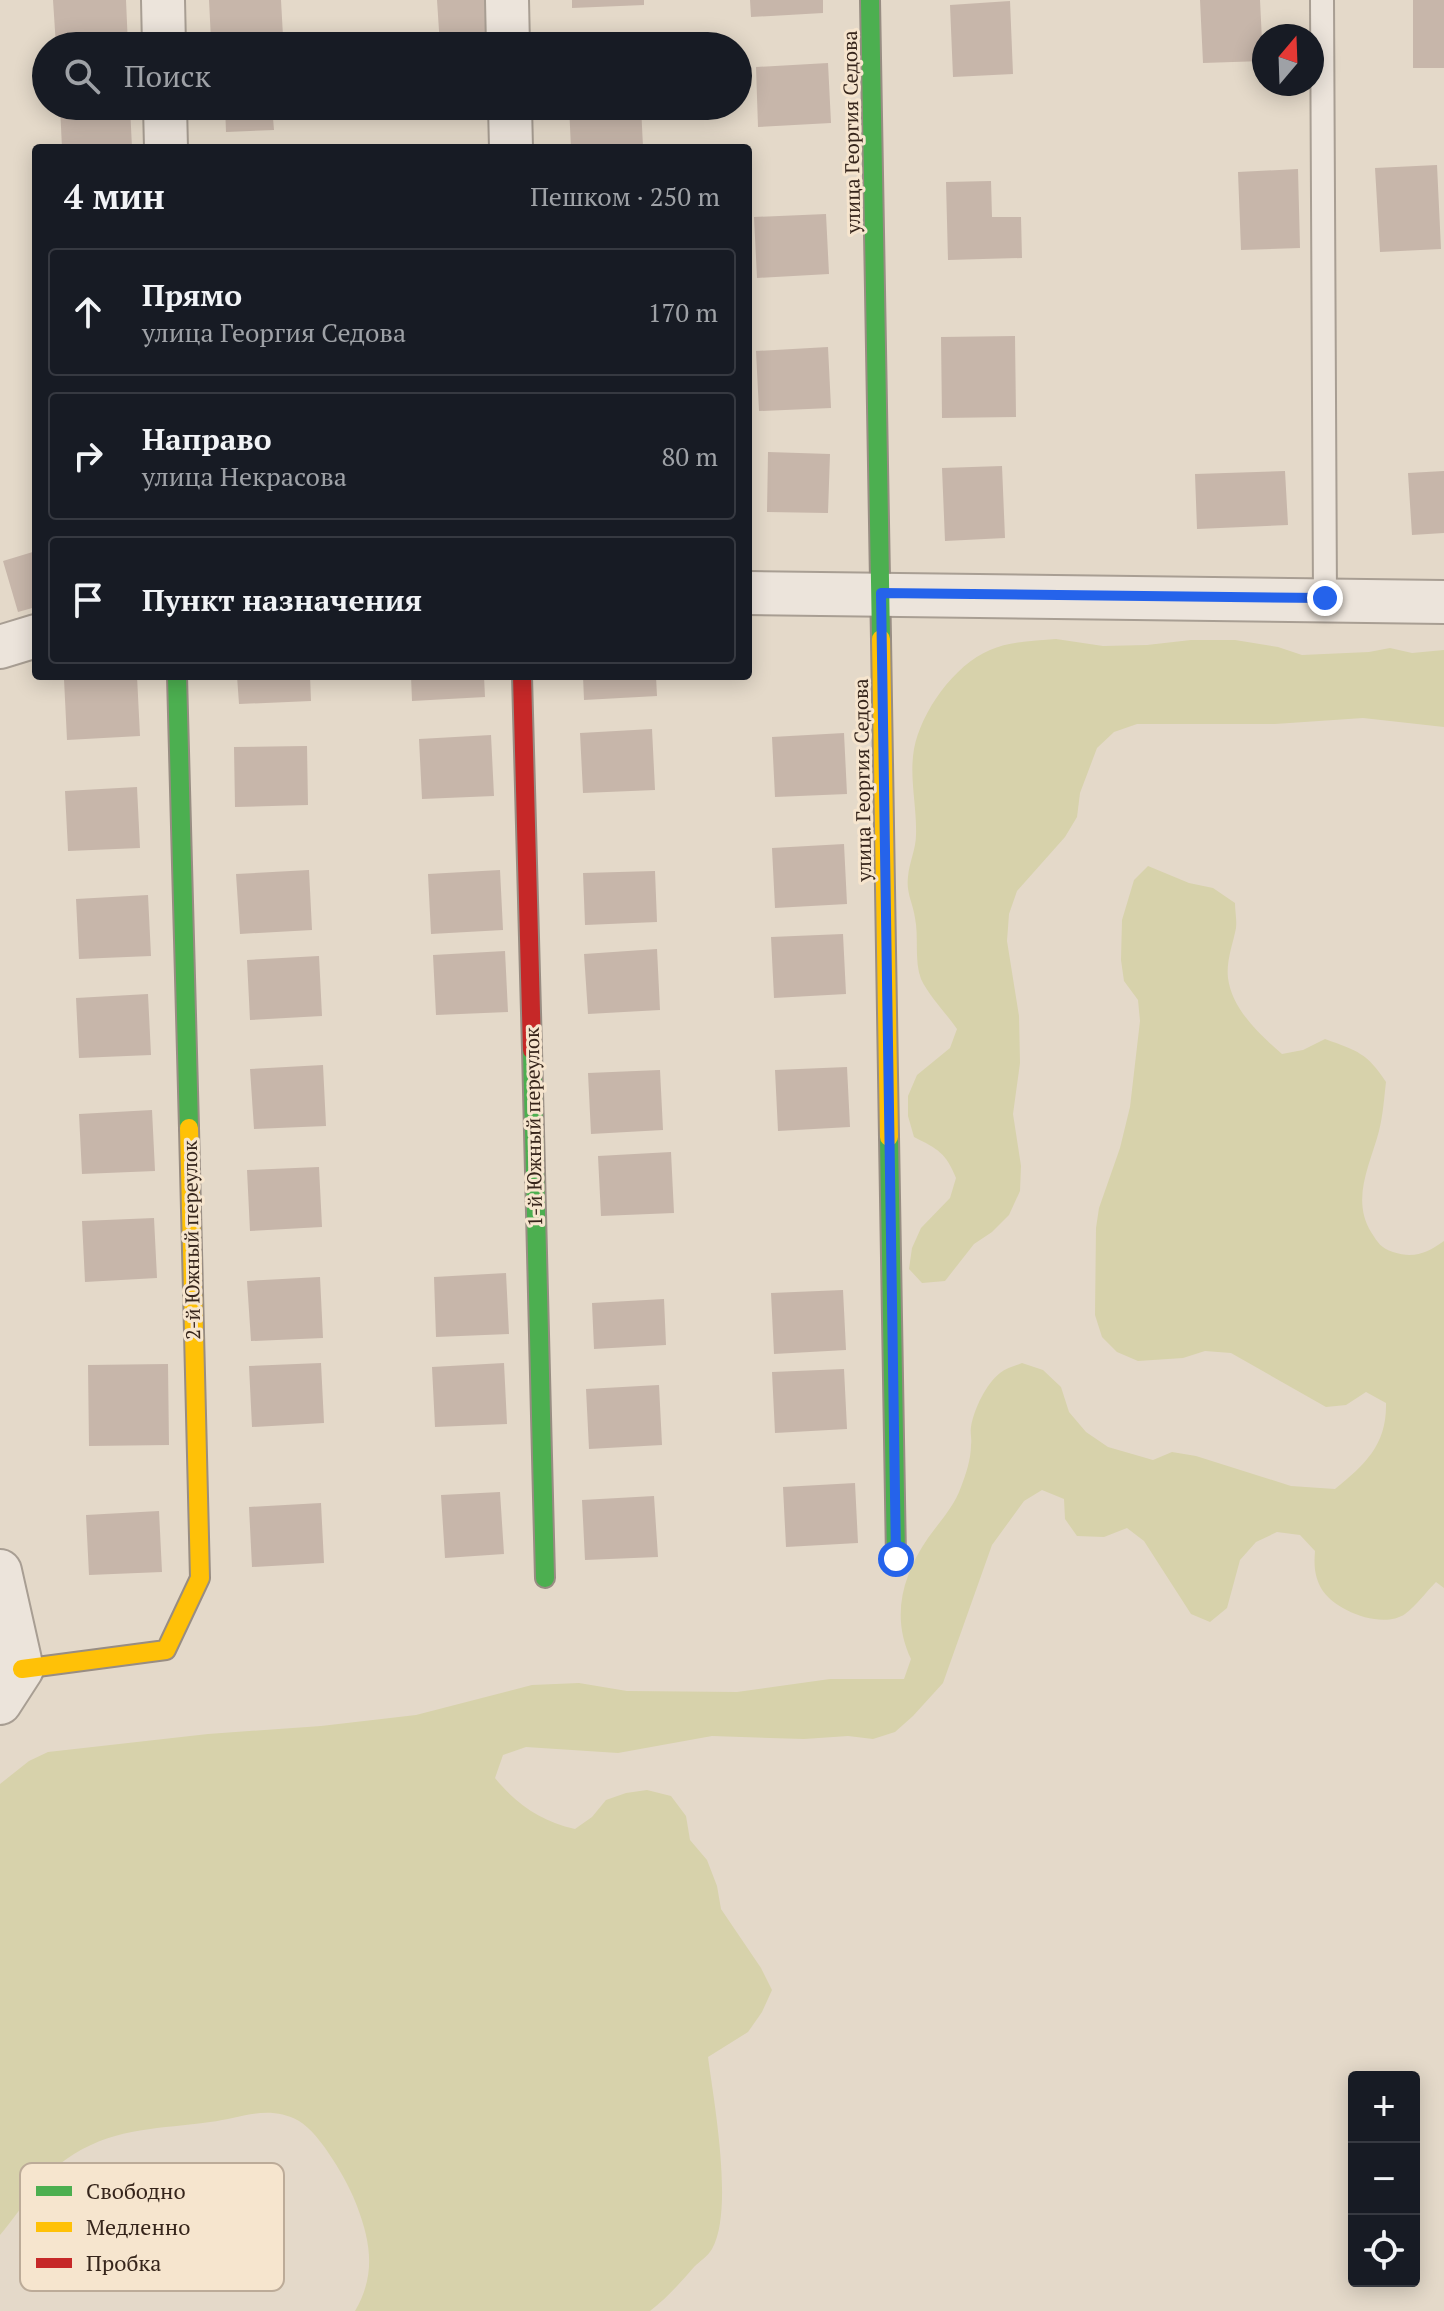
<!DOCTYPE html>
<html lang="ru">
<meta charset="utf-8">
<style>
:root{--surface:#171b24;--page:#242831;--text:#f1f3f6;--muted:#9ea1a6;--line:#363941}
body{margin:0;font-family:"PT Serif",serif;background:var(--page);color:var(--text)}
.controls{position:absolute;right:24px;bottom:24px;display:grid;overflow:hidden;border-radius:8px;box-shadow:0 4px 20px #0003}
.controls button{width:72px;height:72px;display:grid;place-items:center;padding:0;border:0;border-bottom:2px solid var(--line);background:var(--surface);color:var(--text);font:40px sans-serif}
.compass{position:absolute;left:1252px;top:24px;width:72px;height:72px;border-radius:50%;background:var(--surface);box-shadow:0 4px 20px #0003;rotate:19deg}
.stop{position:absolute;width:24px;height:24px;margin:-18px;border:6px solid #2563eb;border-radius:50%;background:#fff}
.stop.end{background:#2563eb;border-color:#fff;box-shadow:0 2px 8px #0008}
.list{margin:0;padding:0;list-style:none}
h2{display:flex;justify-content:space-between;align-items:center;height:104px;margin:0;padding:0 32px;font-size:34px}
h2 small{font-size:26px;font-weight:400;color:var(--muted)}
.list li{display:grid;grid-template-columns:52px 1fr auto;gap:24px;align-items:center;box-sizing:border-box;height:128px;margin:0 16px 16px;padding:0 16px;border:2px solid var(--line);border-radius:8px}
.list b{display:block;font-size:30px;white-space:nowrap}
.list p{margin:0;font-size:26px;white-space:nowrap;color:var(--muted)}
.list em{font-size:26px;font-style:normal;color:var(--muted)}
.icon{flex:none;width:44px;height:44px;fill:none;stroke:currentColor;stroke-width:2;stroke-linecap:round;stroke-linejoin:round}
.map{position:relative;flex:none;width:1444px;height:2311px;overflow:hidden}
.search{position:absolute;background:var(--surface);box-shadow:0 4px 20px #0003;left:32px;top:32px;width:720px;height:88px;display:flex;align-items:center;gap:20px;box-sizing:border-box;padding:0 28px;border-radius:44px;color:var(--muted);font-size:30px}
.panel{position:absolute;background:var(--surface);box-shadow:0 4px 20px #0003;left:32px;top:144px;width:720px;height:536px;border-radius:8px}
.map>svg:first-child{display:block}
.green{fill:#d7d2ab}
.building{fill:#c7b6aa}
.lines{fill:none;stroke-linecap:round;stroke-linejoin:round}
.lane-casing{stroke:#a89e93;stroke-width:26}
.street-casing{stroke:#a89e93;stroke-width:46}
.fast-casing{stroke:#988d83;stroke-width:22}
.slow-casing{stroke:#988d83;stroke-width:22}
.jam-casing{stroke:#988d83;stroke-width:22}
.lane{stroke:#ece4db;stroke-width:22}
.street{stroke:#ece4db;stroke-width:42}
.fast{stroke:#4caf50;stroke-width:18}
.slow{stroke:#ffc107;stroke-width:18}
.jam{stroke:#c62828;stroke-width:18}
.route{stroke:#2563eb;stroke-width:10}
.labels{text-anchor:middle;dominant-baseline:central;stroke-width:6;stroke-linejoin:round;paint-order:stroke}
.street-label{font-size:20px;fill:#36251b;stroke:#f6e5ce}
.key{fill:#f6e5ce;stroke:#bcab98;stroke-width:2}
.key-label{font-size:22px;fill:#36251b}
</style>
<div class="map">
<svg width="1444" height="2311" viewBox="0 0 1444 2311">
<rect width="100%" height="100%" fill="#e4d9c9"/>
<!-- green -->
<path class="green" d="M1056,639l47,7 44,-1 44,-5h44l43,7 24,8 67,-3 21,-4 22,5 32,-3v77l-81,-9 -88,6h-138l-23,8 -17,16 -17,45 -3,24 -12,20 -48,54 -8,23 -2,27 12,75 1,47 -7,51 8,52 -1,25 -11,24 -17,17 -18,12 -29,37 -23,2 -13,-14 3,-21 9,-20 29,-30 6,-20c-10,-25 -18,-29 -42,-41l-6,-21v-20l9,-21 33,-27 7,-19c-11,-16 -28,-33 -36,-50 -7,-19 -2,-42 -6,-61 -2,-15 -9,-25 -7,-41 1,-14 8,-28 8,-42 1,-28 -7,-58 -2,-86 7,-37 40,-84 76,-99 20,-9 45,-9 66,-11z
M1148,866l41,17 24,5 22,15c0,8 2,17 1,25 -3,16 -10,33 -8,50 4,31 31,56 54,76l21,-4 22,-11c33,12 42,14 61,43 -2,17 -3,33 -7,49 -9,34 -28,68 -8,101 7,11 10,16 22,20 21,7 34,1 51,-11v347l-8,-6c-10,10 -20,24 -31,32 -23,16 -72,-4 -84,-26 -7,-13 -7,-24 -6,-37l-15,-16 -23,-3 -21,10 -16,18 -13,48 -17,14 -19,-8 -47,-73 -17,-13 -23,9 -27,-1 -12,-17 -1,-20 -22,-9 -18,11 -32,44 -49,138 -30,33 -18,16 -22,7 -25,-3 -44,3 -92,-3 -94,17 -92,-6 -23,8 -8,23c22,27 46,43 80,51l17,-12 14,-17 20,-7 21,-3 24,6 15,20 4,24 17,20 10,26 4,23 40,59 11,22 -10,22 -14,20 -40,25c6,45 26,154 4,192 -4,7 -12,12 -18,18 -14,16 -27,31 -44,44h-295c21,-36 16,-68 2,-105 -8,-23 -37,-73 -58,-85 -31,-17 -57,-3 -89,1 -49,7 -92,5 -136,32 -33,20 -50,53 -74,81v-451l29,-23 19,-9 160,-18 113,-8 95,-11 116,-30 47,-2 48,8 110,1 93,-13h74l7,-20c-20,-42 -9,-83 17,-121 12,-17 26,-31 33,-51 5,-13 10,-28 10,-42 1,-6 -1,-13 0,-18 3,-18 15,-43 29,-54 6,-5 15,-7 22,-10l21,7 18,17 8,25 17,20 22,15 45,13 19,-8 24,4 95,30 44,3c31,-25 52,-45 51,-86l-20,-11 -20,13 -20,2 -95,-54 -26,-2 -22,7 -45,3 -21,-9 -15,-15 -7,-22 1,-87 3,-20 21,-60 10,-41 10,-86 -2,-21 -14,-19 -3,-21 1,-40 12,-40z"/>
<!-- building -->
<path class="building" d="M53,0h73l2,46h-72z
M209,0h72l2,36 -72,4z
M437,0h48l3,46h-48z
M572,0h72v5l-72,3z
M750,0h73v13l-72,4z
M1200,0h60l3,61 -60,2z
M1413,0h31v68h-31z
M1010,1l3,73 -60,3 -3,-72z
M828,63l3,60 -73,4 -2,-60z
M60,106h70l2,42h-70z
M225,106h47l2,24 -48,2z
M569,106h72l2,41 -72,1z
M1437,165l4,84 -61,3 -5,-84z
M1298,169l2,79 -59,2 -3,-78z
M991,181l1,36h29l1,41 -74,2 -2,-78z
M826,214l3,60 -72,4 -3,-61z
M1015,336l1,81 -74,1 -1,-81z
M828,347l3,61 -72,3 -3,-60z
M768,452l62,2 -2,59 -61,-1z
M1002,466l3,72 -60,3 -3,-73z
M1285,471l3,54 -91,4 -2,-55z
M1444,471v62l-32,2 -4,-62z
M36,551v56l-18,5 -15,-51z
M137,676l3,60 -73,4 -3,-61z
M237,676h73l1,25 -72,3z
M411,676h73l1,21 -73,4z
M583,676h73l1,20 -73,4z
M652,729l3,61 -72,3 -3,-60z
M844,733l3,61 -72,3 -3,-60z
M491,735l3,61 -72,3 -3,-60z
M307,746l1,59 -73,2 -1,-60z
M137,787l3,61 -72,3 -3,-60z
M844,844l3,60 -72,4 -3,-60z
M309,870l3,60 -72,4 -4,-60z
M500,870l3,60 -72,4 -3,-60z
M655,871l2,51 -72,3 -2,-52z
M148,895l3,61 -72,3 -3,-60z
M843,934l3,60 -72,4 -3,-61z
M657,949l3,61 -72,4 -4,-60z
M505,951l3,61 -72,3 -3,-60z
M319,956l3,60 -72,4 -3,-60z
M148,994l3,61 -72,3 -3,-60z
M323,1065l3,61 -72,3 -4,-60z
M847,1067l3,60 -72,4 -3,-61z
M660,1070l3,60 -72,4 -3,-61z
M152,1110l3,61 -73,3 -3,-60z
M671,1152l3,61 -73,3 -3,-60z
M319,1167l3,60 -72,4 -3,-61z
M154,1218l3,60 -72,4 -3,-61z
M506,1273l3,61 -73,3 -2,-60z
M320,1277l3,61 -72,3 -4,-60z
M843,1290l3,60 -72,4 -3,-61z
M664,1299l2,46 -72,4 -2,-46z
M321,1363l3,60 -72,4 -3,-61z
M504,1363l3,61 -72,3 -3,-60z
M168,1364l1,81 -80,1 -1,-81z
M844,1369l3,60 -72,4 -3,-61z
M659,1385l3,60 -73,4 -3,-60z
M855,1483l3,60 -72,4 -3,-60z
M500,1492l4,62 -59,4 -4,-63z
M654,1496l4,61 -73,3 -3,-60z
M321,1503l3,60 -72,4 -3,-60z
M159,1511l3,61 -73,3 -3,-60z"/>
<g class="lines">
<defs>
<path id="lane" d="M1322,0l3,598"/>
<path id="street" d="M163,0l1,46
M507,0l1,46
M165,106l1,42
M510,106l1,42
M748,593l696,9
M0,647l36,-11
M0,1571l22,98 -22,34"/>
<path id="fast" d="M870,0l11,639
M177,676l12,452
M532,1050l13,528
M889,1137l7,422"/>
<path id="slow" d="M881,639l8,498
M22,1669l144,-19 34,-72 -11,-450"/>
<path id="jam" d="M522,676l10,374"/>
</defs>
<!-- lane casing -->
<use href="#lane" class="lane-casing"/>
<!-- street casing -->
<use href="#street" class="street-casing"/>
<!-- fast casing -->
<use href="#fast" class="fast-casing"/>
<!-- slow casing -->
<use href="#slow" class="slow-casing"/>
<!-- jam casing -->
<use href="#jam" class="jam-casing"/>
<!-- lane -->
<use href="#lane" class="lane"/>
<!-- street -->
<use href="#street" class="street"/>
<!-- fast -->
<use href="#fast" class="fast"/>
<!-- slow -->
<use href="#slow" class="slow"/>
<!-- jam -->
<use href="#jam" class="jam"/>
</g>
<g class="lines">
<!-- route -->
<path class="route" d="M896,1559l-15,-966 444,5"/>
</g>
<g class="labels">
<!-- street labels -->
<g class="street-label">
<text transform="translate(851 132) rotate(-91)">улица Георгия Седова</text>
<text transform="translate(862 780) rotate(-91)">улица Георгия Седова</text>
<text transform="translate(533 1127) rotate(-91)">1-й Южный переулок</text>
<text transform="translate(191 1240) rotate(-91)">2-й Южный переулок</text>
</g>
</g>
<!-- legend -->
<rect x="20" y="2163" width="264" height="128" rx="12" class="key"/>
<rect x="36" y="2186" width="36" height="10" fill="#4caf50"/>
<rect x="36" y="2222" width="36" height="10" fill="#ffc107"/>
<rect x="36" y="2258" width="36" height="10" fill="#c62828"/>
<g class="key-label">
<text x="86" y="2199">Свободно</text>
<text x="86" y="2235">Медленно</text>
<text x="86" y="2271">Пробка</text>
</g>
</svg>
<div class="controls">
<button>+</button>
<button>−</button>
<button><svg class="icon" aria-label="locate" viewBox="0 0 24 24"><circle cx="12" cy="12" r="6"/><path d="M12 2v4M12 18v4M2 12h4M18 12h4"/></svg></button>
</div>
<svg class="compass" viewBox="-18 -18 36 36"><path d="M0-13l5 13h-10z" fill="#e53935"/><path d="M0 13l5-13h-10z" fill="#9ea1a6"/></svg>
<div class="stop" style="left:896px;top:1559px"></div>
<div class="stop end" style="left:1325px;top:598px"></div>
<div class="search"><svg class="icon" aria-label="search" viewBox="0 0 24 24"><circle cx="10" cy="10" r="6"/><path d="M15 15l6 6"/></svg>Поиск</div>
<section class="panel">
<h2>4 мин<small>Пешком · 250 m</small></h2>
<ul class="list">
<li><svg class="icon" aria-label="ahead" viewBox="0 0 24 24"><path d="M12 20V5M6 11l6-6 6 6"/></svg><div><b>Прямо</b><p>улица Георгия Седова</p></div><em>170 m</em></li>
<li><svg class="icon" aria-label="right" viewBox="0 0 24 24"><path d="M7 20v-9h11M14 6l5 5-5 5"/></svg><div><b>Направо</b><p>улица Некрасова</p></div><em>80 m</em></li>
<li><svg class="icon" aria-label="arrive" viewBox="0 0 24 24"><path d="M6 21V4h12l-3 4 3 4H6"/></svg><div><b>Пункт назначения</b></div></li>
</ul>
</section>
</div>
